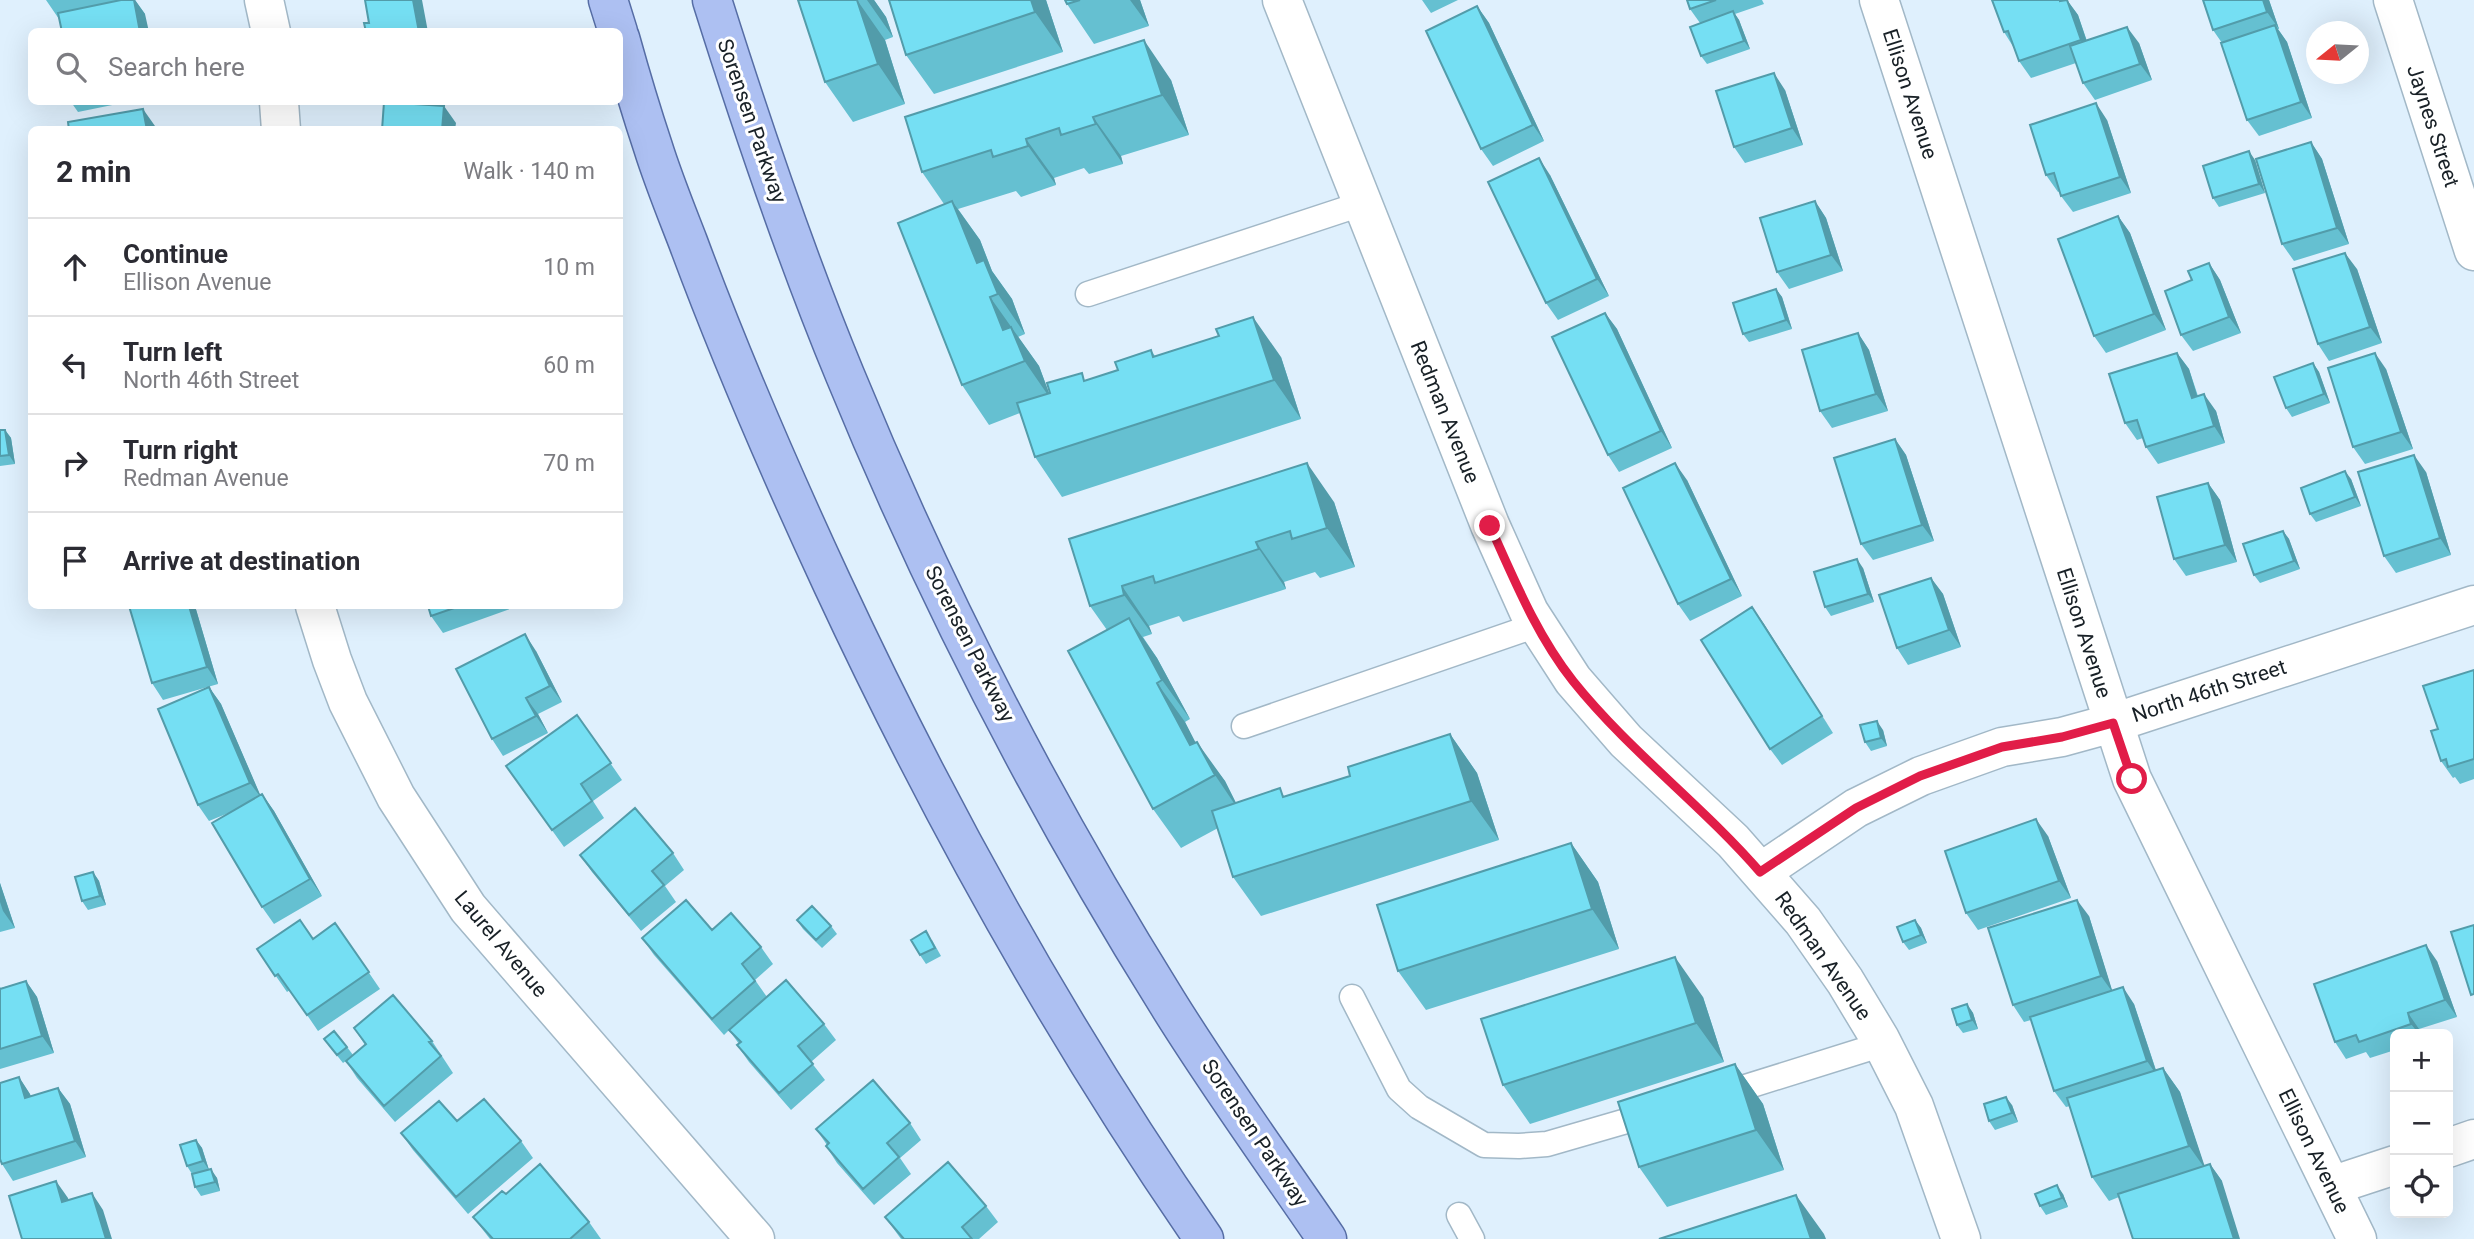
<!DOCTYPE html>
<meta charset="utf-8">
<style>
:root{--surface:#fff;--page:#f7f7f7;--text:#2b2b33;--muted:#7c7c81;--line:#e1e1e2}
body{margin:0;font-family:Roboto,sans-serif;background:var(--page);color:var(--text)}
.controls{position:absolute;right:21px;bottom:21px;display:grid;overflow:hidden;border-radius:10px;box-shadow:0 7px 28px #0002}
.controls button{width:63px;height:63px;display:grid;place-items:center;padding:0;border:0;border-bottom:2px solid var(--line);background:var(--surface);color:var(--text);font:35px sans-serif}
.compass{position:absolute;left:2306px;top:21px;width:63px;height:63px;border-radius:50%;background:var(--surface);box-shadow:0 7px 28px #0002;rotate:252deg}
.stop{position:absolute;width:21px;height:21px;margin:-16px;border:5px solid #e11d48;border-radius:50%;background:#fff}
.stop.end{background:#e11d48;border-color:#fff;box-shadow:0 2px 7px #0008}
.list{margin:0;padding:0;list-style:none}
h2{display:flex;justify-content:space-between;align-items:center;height:91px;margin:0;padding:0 28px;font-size:30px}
h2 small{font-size:23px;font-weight:400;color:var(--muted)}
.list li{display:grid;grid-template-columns:46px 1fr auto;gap:21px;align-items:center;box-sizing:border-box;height:98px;padding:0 28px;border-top:2px solid var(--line)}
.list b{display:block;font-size:26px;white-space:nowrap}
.list p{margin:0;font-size:23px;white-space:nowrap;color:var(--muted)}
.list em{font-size:23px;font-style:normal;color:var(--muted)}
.icon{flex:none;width:38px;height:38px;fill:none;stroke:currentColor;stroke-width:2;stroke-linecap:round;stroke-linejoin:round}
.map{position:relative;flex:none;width:2474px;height:1239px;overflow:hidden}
.search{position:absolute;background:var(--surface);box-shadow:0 7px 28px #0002;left:28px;top:28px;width:595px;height:77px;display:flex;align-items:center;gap:18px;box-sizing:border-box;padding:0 24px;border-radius:10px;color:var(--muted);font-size:26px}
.panel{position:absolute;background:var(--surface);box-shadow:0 7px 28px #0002;left:28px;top:126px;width:595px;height:483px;border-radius:10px}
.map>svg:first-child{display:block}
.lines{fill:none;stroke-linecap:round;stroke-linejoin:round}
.lane-casing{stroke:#a2b8c7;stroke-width:27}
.street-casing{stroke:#a2b8c7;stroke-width:41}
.secondary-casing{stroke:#a2b8c7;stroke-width:41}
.primary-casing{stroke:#566da5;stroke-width:41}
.lane{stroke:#fff;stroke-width:24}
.street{stroke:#fff;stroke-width:38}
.secondary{stroke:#fff;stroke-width:38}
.primary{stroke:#adc0f2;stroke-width:38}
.wall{fill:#65c0d1}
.shaded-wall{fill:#529caa}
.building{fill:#75dff3;stroke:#529caa;stroke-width:2}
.route{stroke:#e11d48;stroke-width:9}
.labels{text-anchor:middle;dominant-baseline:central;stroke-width:6;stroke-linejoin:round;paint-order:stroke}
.street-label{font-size:21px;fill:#182026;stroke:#fff}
</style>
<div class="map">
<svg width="2474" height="1239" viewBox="0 0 2474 1239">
<rect width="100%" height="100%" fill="#dff0fd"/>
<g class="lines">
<defs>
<path id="lane" d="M1088,294l273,-90
M1244,726l293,-101
M1352,997l47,92 20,18 65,38 35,1 28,-2 107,-31
M1720,1095l163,-51
M1459,1215l13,24"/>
<path id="street" d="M264,0l7,32
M1879,0l253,779 225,460
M2393,0l81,251
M279,102l2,28
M315,606l17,54 16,42 48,95 72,111 287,331
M1761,872l95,-64 65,-32 81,-29 60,-10 51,-14 361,-118
M2448,1148l26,-9
M2331,1186l64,-21"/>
<path id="secondary" d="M1282,0l208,525 39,87 44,68 53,61 107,100 70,80 42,60 35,58 34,67 47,133"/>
<path id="primary" d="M608,0l10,32
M712,0c40,127 82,252 133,375 88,215 199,430 322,627 50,81 106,158 160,237
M620,38c10,36 21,73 33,109 10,32 23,64 35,95 43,116 92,229 144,341 106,228 229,449 372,656"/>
</defs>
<!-- lane casing -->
<use href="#lane" class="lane-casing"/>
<!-- street casing -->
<use href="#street" class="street-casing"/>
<!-- secondary casing -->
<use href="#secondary" class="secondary-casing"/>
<!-- primary casing -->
<use href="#primary" class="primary-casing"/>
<!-- lane -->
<use href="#lane" class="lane"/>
<!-- street -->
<use href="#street" class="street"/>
<!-- secondary -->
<use href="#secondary" class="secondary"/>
<!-- primary -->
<use href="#primary" class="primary"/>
</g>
<!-- wall -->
<path class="wall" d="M46,0h72l-5,2 8,-2h14l10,14 -86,5z
M798,0h76l12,17 7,20 -8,3 20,64 -52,18 -28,-40z
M889,0h157l17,52 -129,42 -28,-39z
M1065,0h75l9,26 -55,18 -27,-40z
M1422,0h36l-27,13z
M1687,0h75l2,4 -29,10 4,6 11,29 -43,15 -6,-8 -1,-33 -10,-14z
M1992,0h75l11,15 9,26 52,2 13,37 -57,20 -12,-17 -7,-20 -45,15 -12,-17 -5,-13 -10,-16z
M2269,0l10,29h-1l9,13 25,76 -53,18 -12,-16 -25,-77 -9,-13z
M1477,6l12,17 55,118 -51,25 -12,-17z
M1171,80l18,55 -68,21 2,8 -34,10 -5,-6 -30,10 2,7 -35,12 -5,-6 -58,18 22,31 12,31 20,28 13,35 -7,3 21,29 10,27 69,-23 33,-20 4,6 126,1 20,62 -239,78 -27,-40 -15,-44 -31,12 -27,-40 -18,-181 -22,-32z
M1785,90l18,55 -58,18 -11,-16z
M71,102h56l-49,10z
M2107,120l24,73 -58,19 -12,-16 -1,-5 -2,1 -12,-17z
M2311,142l11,17 27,85 -55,17 -12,-17z
M2255,160l10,33 -46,14 -6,-9z
M1550,175l59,121 -51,24 -12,-17z
M1815,201l11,17 17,53 -54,18 -12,-17z
M2118,216l12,17 36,97 -60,23 -12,-17z
M2209,263l11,17 21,53 -48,18 -12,-16 11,-55z
M2357,269l25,74 -53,18 -11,-17z
M1776,289l6,8 10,32 -43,13 -6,-8z
M1605,313l12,16 55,119 -53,24 -11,-17z
M1858,333l11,17 19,61 -56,17 -12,-17z
M2177,353l12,16 9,27 18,15 9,32 -67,21 -12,-17 -3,-9 -6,2 -12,-17z
M2313,363l6,9 11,31 -38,14 -6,-9z
M2386,369l27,80 -48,15 -12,-17z
M0,430h5l6,8 4,26 -15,2z
M1895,439l11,16 28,86 -61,19 -12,-16z
M2426,472l25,83 -55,18 -12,-17z
M2351,479l10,27 -45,16 -6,-8z
M1687,480l55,116 -52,25 -12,-17z
M2208,483l12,17 17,62 -51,14 -12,-17z
M1334,502l21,65 -35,11 -5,-6 -31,10 2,7 -103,33 -4,-6 -30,10 3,8 -9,3 14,21 33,61 -5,3 10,21 30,38 11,22 50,-7 64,-20 100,-42 27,39 22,67 -238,76 -28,-39 -15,-49 -37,20 -28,-39 -46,-179 -17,-24 -21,-67z
M2283,531l6,8 11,30 -40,14 -6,-8z
M1863,568l11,34 -43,14 -6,-9z
M1931,578l12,16 18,53 -53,18 -11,-17z
M129,606h66l23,78 -55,16 -11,-17z
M428,606h90l-75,27 -12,-17z
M1752,607l81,126 -51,32 -12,-16z
M536,651l26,51 -24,12 10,19 -45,23 -11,-17z
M2474,670v109l-14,5 -5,-7 -2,1 -12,-17 -3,-32z
M209,687l12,17 39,91 2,-1 12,17 48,85 -48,28 -12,-17 -31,-95 -22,9 -11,-16z
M577,715l45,65 -29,21 11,17 -40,29 -58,-81z
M1883,730l4,16 -16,5 -6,-9z
M2048,836l23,62 -93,32 -12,-17z
M1571,843l27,39 21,67 -193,61 -28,-39z
M673,853l11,17 -19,16 11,16 -35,29 -49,-59 -12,-17z
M93,872l6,9 7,24 -18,5 -6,-9z
M0,883l15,45 -15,4z
M2089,916l23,75 22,13 22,66 7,-2 17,24 24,74 6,-2 12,17 -103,16 -10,4 -17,-24 -22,-71 -4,1 -12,-16 -23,-71 -7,2 -11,-17z
M797,920l34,6 6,8 -15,14 -19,-19z
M1915,920l6,8 6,15 -18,7 -6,-8z
M335,923l45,66 -62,42 -28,-41 -3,2 -30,-43 56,-10z
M712,930l49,17 12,17 -18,16 12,17 57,27 12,16 -25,22 14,18 -34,30 -42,-48 -12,-17 2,-1 -10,-14 -5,5 -70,-80 -12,-17z
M932,940l9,16 -15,8 -6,-9z
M2437,961l20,56 -38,12 2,5h-26v16l-25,8 -4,-6 -20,7 -11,-17z
M26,981l11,16 17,56 -54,16v-82l1,1z
M1703,997l21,65 -194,62 -27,-39z
M1967,1004l6,9 5,16 -15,4 -6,-8z
M354,1028l78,13 21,32 -58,49 -38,-44 -11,-17 1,-1 -4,3 -19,-24 23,8 6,8 12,-10z
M1735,1064l28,40 21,66 -117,37 -28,-40z
M19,1077l12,19 27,-8 12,16 16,53 -73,24 -11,-17z
M2012,1105l6,17 -23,8 -6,-9z
M457,1121l64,20 12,17 -65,56 -55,-64 -12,-17z
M910,1123l11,17 -21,18 11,16 -37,31 -37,-42 -11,-17 1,-1 -11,-16z
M196,1140l6,8 7,22 8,8 3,13 -19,5 -6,-9 -3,-13 -5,-8z
M506,1194l83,28 12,17h-111l-17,-22z
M2063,1194l5,13 -22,8 -6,-9z
M986,1206l12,16 -19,17h-78l-16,-22z"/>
<!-- shaded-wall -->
<path class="shaded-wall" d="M134,0h1l10,14 4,18h-9z
M413,0h9l6,32h-9z
M857,0l28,40 20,64 -27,-40z
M867,0h7l12,17 7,20z
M1031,0h15l17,52 -28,-40z
M1130,0h10l9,26z
M2067,0l11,15 14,42 -11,-17z
M2263,0h6l10,29 -12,-17z
M1477,6l12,17 55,118 -11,-16z
M1733,11l6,9 11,29 -6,-8z
M2275,25l12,17 25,76 -11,-16z
M2127,27l12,16 13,37 -12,-16z
M1144,40l27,40 18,55 -27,-40z
M1774,73l11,17 18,55 -11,-17z
M2096,103l11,17 24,73 -11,-16z
M444,106l12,17 -1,7h-13z
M143,109l12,17 1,4h-9z
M1093,117l28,39 2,8 -27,-40z
M1026,139l28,39 2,7 -28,-39z
M2311,142l11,17 27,85 -12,-16z
M2249,151l6,9 10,33 -6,-9z
M1539,158l11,17 59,121 -12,-17z
M952,201l28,39 12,31 20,28 13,35 -48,-71z
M1815,201l11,17 17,53 -12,-16z
M2118,216l12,17 36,97 -12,-16z
M2345,253l12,16 25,74 -12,-16z
M2209,263l11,17 21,53 -12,-16z
M1776,289l6,8 10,32 -6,-9z
M990,297l49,69 13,35 -49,-71z
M1605,313l12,16 55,119 -11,-17z
M1253,317l28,40 20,62 -27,-39z
M1858,333l11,17 19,61 -12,-17z
M2177,353l12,16 14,46 -11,-17z
M2375,353l11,16 27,80 -12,-17z
M2313,363l6,9 11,31 -6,-9z
M2204,394l12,17 9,32 -11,-17z
M5,430l6,8 4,26 -6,-9z
M1895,439l11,16 28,86 -12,-16z
M2414,455l12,17 25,83 -11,-17z
M1307,463l27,39 21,65 -28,-39z
M1675,463l12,17 55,116 -11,-17z
M2345,471l6,8 10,27 -6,-9z
M2208,483l12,17 17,62 -12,-17z
M2283,531l6,8 11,30 -6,-8z
M1256,542l28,40 2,7 -27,-40z
M1857,559l6,9 11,34 -6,-8z
M1931,578l12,16 18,53 -12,-17z
M1122,586l27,40 3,8 -28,-39z
M189,606h6l23,78 -11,-17z
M1752,607l12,17 69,109 -11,-17z
M1129,618l28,40 33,61 -28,-39z
M525,634l11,17 26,51 -12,-16z
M1157,683l28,39 28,54 -23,-31z
M209,687l12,17 41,95 -12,-16z
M526,698l12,16 10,19 -12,-17z
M1877,721l6,9 4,16 -6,-8z
M1450,734l27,39 22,67 -28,-39z
M1197,742l28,39 17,34 -27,-40z
M262,794l12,17 48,85 -12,-17z
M2036,819l12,17 23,62 -12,-17z
M1571,843l27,39 21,67 -27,-40z
M93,872l6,9 7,24 -6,-9z
M0,883l15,45 -12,-17 -3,-9z
M2077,900l12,16 24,77 -12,-17z
M1915,920l6,8 6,15 -6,-8z
M2426,945l11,16 20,56 -12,-17z
M1675,957l28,40 21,65 -28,-39z
M26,981l11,16 17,56 -12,-17z
M2123,987l11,17 24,73 -11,-16z
M1967,1004l6,9 5,16 -6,-9z
M2408,1013l11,16 2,5h-2l-8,-10z
M1735,1064l28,40 21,66 -28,-40z
M2163,1068l17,24 26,78 -17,-24z
M19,1077l11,17 7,21 -12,-17z
M58,1088l12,16 16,53 -11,-16z
M2006,1097l6,8 6,17 -6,-9z
M196,1140l6,8 7,22 -6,-9z
M2210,1164l12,17 18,58h-6z
M211,1169l6,9 3,13 -5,-9z
M56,1181l12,17 6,21 -12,-17z
M2057,1185l6,9 5,13 -6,-9z
M92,1193l11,17 9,29h-6z
M1796,1195l28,39 2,5h-15z"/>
<!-- building -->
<path class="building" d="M121,0h13l6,32h-78l-4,-19z
M365,0h48l6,32h-53l-2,-9h5z
M798,0h60h-1l21,64 -53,18z
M889,0h142l4,12 -129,43z
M1065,0h15l-13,4z
M1687,0h29l-26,9z
M1992,0h68v1l7,-1 14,40 -62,21 -11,-30 -4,1z
M2203,0h60l4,12 -54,18z
M1477,6l56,119 -52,24 -55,-118z
M1733,11l11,30 -43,15 -11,-29z
M2275,25l26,77 -54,18 -26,-77z
M2127,27l13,37 -57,19 -13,-37z
M1144,40l18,55 -69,22 3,7 -35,11 -2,-7 -33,11 2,7 -35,11 -2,-7 -69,22 -17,-55z
M1774,73l18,55 -58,19 -18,-56z
M384,102l60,4 -2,24h-60z
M2096,103l24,74 -59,19 -7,-23 -8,2 -16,-50z
M143,109l4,21h-78l-1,-8z
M2311,142l26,86 -55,16 -26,-85z
M2249,151l10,33 -46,14 -10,-32z
M1539,158l58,121 -51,24 -58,-121z
M952,201l25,62 7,-3 14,34 -8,3 13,33 8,-3 14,34 -63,24 -64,-162z
M1815,201l16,54 -54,17 -17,-54z
M2118,216l36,98 -60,22 -36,-97z
M2345,253l25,74 -52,17 -25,-75z
M2209,263l20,54 -48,18 -16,-44 27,-11 -4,-9z
M1776,289l10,31 -43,14 -10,-31z
M1605,313l56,118 -53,24 -56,-118z
M1253,317l21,63 -239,77 -18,-54 33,-10 -3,-10 35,-10 2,8 34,-11 -3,-8 36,-12 2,7 66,-21 -3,-7z
M1858,333l18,61 -56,17 -18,-61z
M2177,353l15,45 12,-4 10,32 -68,21 -9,-27 -12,3 -16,-49z
M2375,353l26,79 -48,15 -25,-79z
M2313,363l11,31 -38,14 -12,-31z
M0,430h5l4,25 -9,1z
M1895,439l27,86 -61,19 -27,-86z
M2414,455l26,83 -56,18 -26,-84z
M1307,463l20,65 -35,11 -2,-8 -34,11 3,7 -104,34 -2,-7 -31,10 2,9 -34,11 -21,-67z
M1675,463l56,116 -53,25 -55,-116z
M2345,471l10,26 -45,17 -9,-26z
M2208,483l17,62 -51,14 -17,-62z
M2283,531l11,30 -40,14 -11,-31z
M1857,559l11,35 -43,13 -11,-35z
M1931,578l18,52 -52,18 -18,-53z
M129,606h60l18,61 -55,16z
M428,606h32l-29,10z
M1752,607l70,109 -52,33 -69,-109z
M1129,618l33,62 -5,3 33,62 7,-3 18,33 -62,34 -85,-158z
M525,634l25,52 -24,12 10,18 -44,23 -36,-70z
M2474,670v89l-26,8 -2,-8 -5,2 -10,-30 7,-2 -15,-43z
M209,687l41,96 -52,22 -40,-96z
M577,715l34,48 -30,21 11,17 -40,29 -46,-64z
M1877,721l4,17 -16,4 -5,-17z
M1450,734l21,67 -238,76 -21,-66 68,-23 3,9 67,-21 -2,-9z
M262,794l48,85 -48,28 -50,-84z
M635,808l38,45 -21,18 12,14 -35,30 -49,-60z
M2036,819l23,62 -93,32 -21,-62z
M1571,843l21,66 -194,62 -21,-66z
M93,872l7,24 -18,5 -7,-24z
M686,900l26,30 19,-17 30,34 -19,17 13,17 -43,38 -70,-81z
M2077,900l24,76 -88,29 -25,-77z
M812,906l19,20 -15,14 -19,-20z
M300,920l13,19 22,-16 34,49 -62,43 -29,-41 -3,2 -18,-27z
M1915,920l6,15 -18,7 -6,-15z
M2474,925v69l-3,1 -20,-63z
M926,931l9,17 -15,7 -9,-15z
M2426,945l19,55 -37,13 3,11 -52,18 -3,-7 -21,7 -21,-58z
M1675,957l21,66 -193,62 -22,-66z
M786,980l38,44 -26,22 15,18 -34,29 -42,-48 4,-3 -12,-12z
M26,981l16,55 -42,13v-60z
M2123,987l24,74 -93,30 -24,-74z
M393,995l39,46 -3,1 12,14 -57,50 -38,-45 20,-17 -12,-16z
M1967,1004l5,16 -15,5 -5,-16z
M334,1031l13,16 -10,8 -13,-16z
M1735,1064l21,66 -117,37 -21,-65z
M2163,1068l26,78 -97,31 -25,-79z
M19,1077l6,21 33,-10 17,53 -73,23 -2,-5v-76z
M873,1080l37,43 -23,20 12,14 -36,32 -37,-43 3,-3 -13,-14z
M2006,1097l6,16 -23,8 -5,-17z
M484,1099l37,42 -65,56 -55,-64 38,-32 18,20z
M196,1140l7,21 -16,5 -7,-21z
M948,1162l38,44 -24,21 10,12h-68l-19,-22z
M540,1164l49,58 -19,17h-77l-20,-22 29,-26 4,3z
M2210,1164l24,75h-101l-15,-45z
M211,1169l4,13 -20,5 -3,-13z
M56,1181l6,21 30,-9 14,46h-84l-13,-43z
M2057,1185l5,13 -22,8 -5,-12z
M1796,1195l15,44h-152z"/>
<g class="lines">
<!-- route -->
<path class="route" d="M1490,526c24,53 46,108 83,155 56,70 129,124 187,191l96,-64 64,-32 82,-29 60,-10 51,-14 19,56"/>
</g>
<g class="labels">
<!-- street labels -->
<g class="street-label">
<text transform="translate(1910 94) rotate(72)">Ellison Avenue</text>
<text transform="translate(752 121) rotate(71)">Sorensen Parkway</text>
<text transform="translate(2433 126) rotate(72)">Jaynes Street</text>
<text transform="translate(1445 412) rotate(68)">Redman Avenue</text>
<text transform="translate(2084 633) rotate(72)">Ellison Avenue</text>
<text transform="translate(970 644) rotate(63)">Sorensen Parkway</text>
<text transform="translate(2209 691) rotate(-18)">North 46th Street</text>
<text transform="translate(501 944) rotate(50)">Laurel Avenue</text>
<text transform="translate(1823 956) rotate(55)">Redman Avenue</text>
<text transform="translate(1255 1133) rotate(56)">Sorensen Parkway</text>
<text transform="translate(2314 1151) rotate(64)">Ellison Avenue</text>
</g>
</g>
</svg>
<div class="controls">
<button>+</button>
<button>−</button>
<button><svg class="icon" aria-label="locate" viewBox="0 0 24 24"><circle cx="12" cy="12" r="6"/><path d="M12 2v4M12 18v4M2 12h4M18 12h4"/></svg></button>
</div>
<svg class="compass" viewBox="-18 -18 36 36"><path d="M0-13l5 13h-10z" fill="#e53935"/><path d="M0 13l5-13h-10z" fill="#7c7c81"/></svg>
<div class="stop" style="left:2132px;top:779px"></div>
<div class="stop end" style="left:1490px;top:526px"></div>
<div class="search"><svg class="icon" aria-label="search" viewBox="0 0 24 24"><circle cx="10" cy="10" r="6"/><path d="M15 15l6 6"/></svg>Search here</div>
<section class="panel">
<h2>2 min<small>Walk · 140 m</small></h2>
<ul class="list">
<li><svg class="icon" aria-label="ahead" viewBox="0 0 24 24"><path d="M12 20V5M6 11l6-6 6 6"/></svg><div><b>Continue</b><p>Ellison Avenue</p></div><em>10 m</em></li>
<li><svg class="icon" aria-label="left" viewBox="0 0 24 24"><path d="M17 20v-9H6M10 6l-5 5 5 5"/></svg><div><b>Turn left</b><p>North 46th Street</p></div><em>60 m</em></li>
<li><svg class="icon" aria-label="right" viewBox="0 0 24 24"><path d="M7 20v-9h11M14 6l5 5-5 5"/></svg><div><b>Turn right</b><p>Redman Avenue</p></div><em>70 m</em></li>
<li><svg class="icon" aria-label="arrive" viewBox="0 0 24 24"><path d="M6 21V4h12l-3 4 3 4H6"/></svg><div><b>Arrive at destination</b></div></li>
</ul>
</section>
</div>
